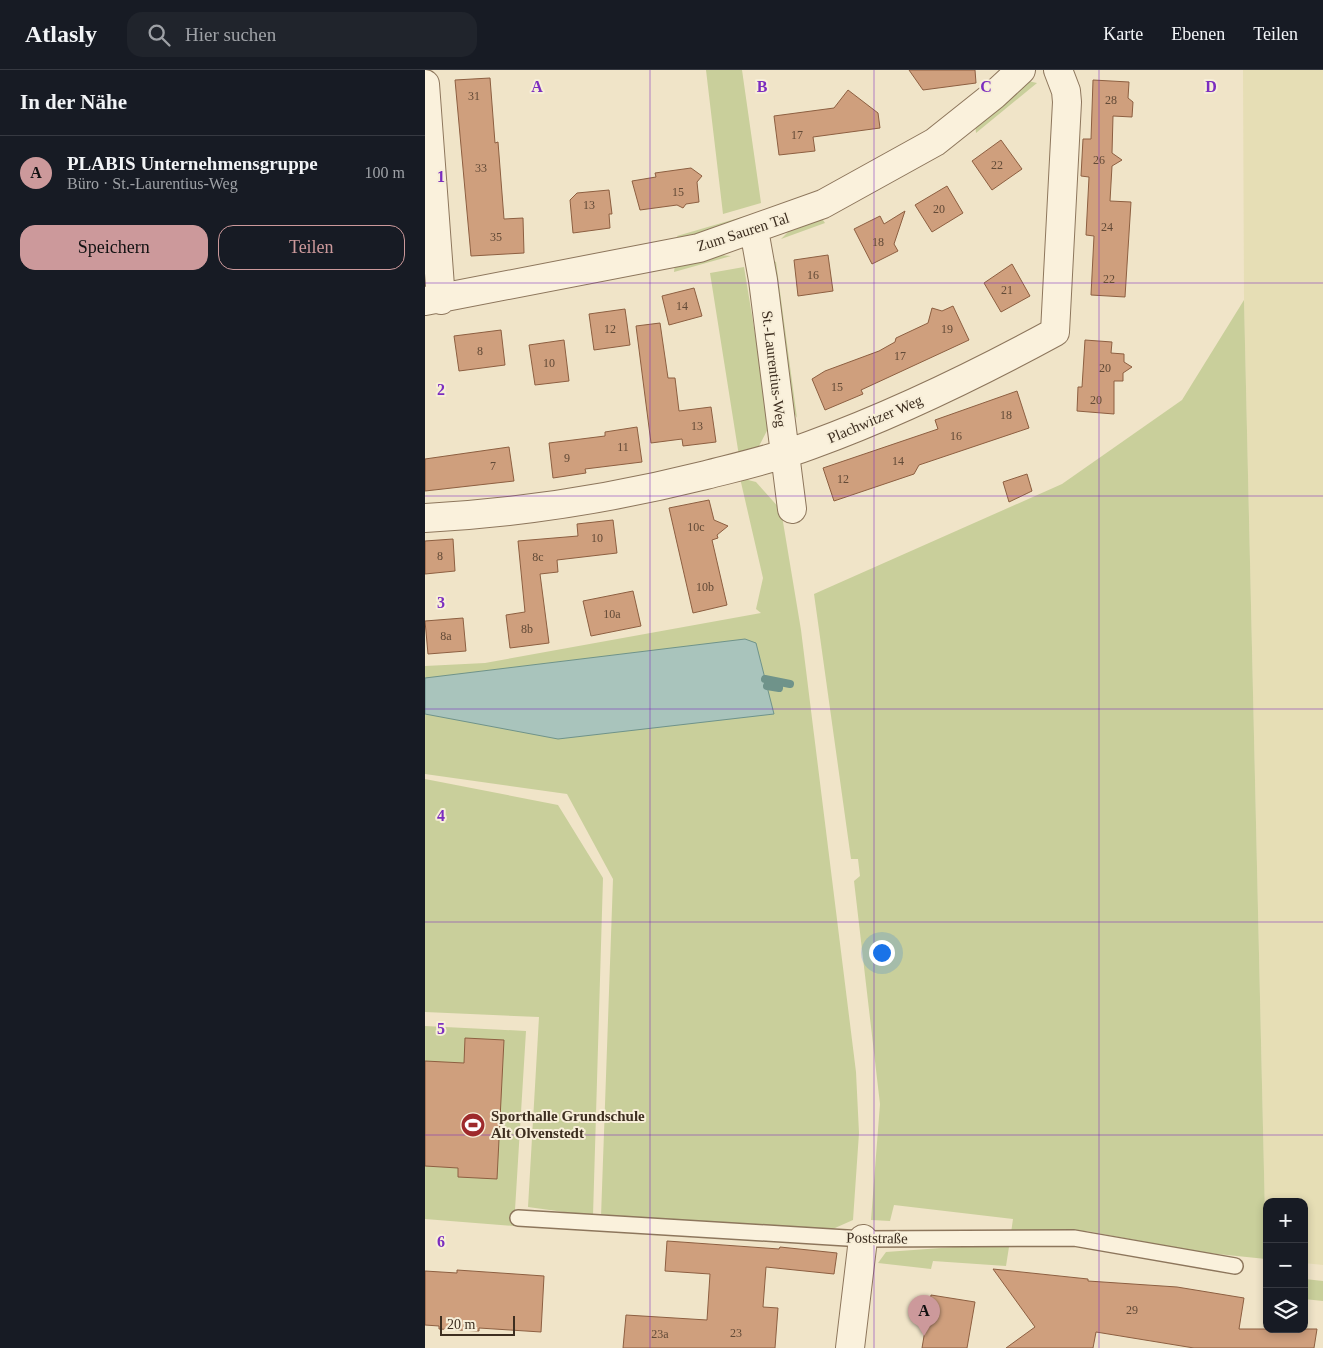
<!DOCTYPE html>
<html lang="de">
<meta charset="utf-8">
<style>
:root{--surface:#171b24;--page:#20242c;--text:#f1f3f6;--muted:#9ea1a6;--line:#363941;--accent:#cc999b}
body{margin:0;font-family:"Times New Roman",serif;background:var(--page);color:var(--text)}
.controls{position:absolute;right:15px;bottom:15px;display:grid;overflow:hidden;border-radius:10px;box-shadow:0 2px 8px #0003}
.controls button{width:45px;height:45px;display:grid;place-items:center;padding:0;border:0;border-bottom:1px solid var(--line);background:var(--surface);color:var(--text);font:25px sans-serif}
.scale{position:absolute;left:15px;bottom:12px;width:75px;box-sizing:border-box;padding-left:5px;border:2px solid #3d2e20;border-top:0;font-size:14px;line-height:18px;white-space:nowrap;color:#3d2e20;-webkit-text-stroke:4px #f7eed8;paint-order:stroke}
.you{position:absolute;left:456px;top:882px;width:18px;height:18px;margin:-12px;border:4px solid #fff;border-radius:50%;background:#1a73e8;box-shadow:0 0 0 8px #1a73e833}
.badge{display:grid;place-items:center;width:32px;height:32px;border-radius:50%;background:var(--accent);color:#111;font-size:16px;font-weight:700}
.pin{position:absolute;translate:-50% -41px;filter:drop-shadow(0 1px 2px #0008)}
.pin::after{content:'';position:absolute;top:26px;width:18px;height:15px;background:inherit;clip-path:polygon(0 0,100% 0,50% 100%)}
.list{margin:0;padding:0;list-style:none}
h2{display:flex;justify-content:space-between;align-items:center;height:65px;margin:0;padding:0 20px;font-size:21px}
h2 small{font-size:16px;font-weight:400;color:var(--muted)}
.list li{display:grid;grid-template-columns:32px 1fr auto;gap:15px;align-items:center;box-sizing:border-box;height:75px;padding:0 20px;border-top:1px solid var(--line)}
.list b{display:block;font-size:19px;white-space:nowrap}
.list p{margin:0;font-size:16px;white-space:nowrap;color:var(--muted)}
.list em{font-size:16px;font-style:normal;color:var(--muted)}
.actions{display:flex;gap:10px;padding:15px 20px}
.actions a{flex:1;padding:11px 0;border:1px solid var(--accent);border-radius:15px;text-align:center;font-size:18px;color:var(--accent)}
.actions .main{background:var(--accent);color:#111}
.icon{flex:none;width:28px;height:28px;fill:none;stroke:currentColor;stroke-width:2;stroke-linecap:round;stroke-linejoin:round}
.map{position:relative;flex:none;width:898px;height:1278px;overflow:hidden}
header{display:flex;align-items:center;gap:30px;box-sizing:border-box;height:70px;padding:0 25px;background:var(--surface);border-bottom:1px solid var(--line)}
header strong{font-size:24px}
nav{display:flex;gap:28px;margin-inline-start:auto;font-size:18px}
.search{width:350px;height:45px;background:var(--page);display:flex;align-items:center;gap:12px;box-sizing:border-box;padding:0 18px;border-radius:15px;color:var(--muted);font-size:19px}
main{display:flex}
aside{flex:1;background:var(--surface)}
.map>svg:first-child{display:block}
.farmland{fill:#e6deb5}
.green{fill:#c9cf9b}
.water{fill:#a9c4bc;stroke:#6f938a}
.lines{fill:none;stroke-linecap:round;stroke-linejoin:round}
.stream{stroke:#6f938a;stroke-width:8}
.building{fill:#cf9f7d;stroke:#8d5f41}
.lane-casing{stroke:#8d765c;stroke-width:18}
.street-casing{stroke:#8d765c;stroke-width:30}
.lane{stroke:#faf1dc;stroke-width:15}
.street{stroke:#faf1dc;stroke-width:28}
.grid{fill:none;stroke:#7b2cbf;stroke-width:1;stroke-opacity:0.55}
.labels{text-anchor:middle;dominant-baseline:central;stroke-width:4;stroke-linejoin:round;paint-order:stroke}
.number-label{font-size:12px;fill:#624a37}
.street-label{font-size:15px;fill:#3d2e20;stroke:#f7eed8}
.poi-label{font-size:15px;font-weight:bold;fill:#3d2e20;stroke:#f7eed8;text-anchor:start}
.grid-label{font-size:16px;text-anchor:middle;font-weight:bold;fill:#7b2cbf;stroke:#f7eed8;stroke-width:4;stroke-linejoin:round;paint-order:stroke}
</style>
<header>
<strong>Atlasly</strong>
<div class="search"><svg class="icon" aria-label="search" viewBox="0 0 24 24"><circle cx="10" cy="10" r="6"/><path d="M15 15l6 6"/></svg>Hier suchen</div>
<nav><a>Karte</a><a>Ebenen</a><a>Teilen</a></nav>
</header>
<main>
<aside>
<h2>In der Nähe<small></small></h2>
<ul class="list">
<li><span class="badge">A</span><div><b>PLABIS Unternehmensgruppe</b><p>Büro · St.-Laurentius-Weg</p></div><em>100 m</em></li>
</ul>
<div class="actions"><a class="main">Speichern</a><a>Teilen</a></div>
</aside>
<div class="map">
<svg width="898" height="1278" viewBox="0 0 898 1278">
<rect width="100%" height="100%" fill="#f0e4c8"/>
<!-- farmland -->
<path class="farmland" d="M818,0h80v1195l-19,-2v-61h-37l-1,57 -22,-959z"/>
<!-- green -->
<path class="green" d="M281,0h36l19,133 -38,11z
M603,11l9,2 -61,50 -1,-10z
M334,142l-1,8 -77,23 -4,-7z
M396,147l4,6 -44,16 7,-7z
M295,185l11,1 -57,16 1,-8z
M346,190l5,2 21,156 -10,-17z
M319,197l26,158 -11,21 -20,10 -29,-183z
M819,230l22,959 -68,-7 -111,-21 -76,2 2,-14 -119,-14 -4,16 -19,-1 9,-116 -26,-223 6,-5 -2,-17h-7l-37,-265 248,-110 120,-84z
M315,408l16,4 25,28 20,120 55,442 3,61 -6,87 -27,12 -225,-15 12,-338 -46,-85 -142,-20v-108l60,-3 276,-50 -5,-4 7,-31z
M0,709l133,26 45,73 -10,338 -65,-9 11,-190 -114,-5z
M0,956l101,5 -12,195 -89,-7z
M557,1175l27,2 -3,19 -73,-5 -2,8 -53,-6 8,-11z
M880,1209l18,2v20l-19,-2z"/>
<!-- water -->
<path class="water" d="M320,569l11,4 18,71 -216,25 -133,-25v-36z"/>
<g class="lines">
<!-- stream -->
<path class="stream" d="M340,609l25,5
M342,616l12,2"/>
</g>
<!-- building -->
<path class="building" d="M484,0h66l1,13 -53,7z
M65,8l5,65 3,-1 6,77 19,-1 1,35 -53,3 -16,-176z
M668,10l36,2 -1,16 5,4 -1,15 -19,-1 -1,37 10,7 -10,6 -2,35 21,1 -6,95 -34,-2 3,-59 -8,-1 3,-58 -8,-1 2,-37h8z
M423,20l30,23 2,15 -67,9 2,14 -36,4 -5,-39 60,-8z
M576,70l21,29 -30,21 -20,-29z
M266,98l11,8 -5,6 2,20 -13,2 -3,4 -6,-3 -37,5 -8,-29 24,-4 -1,-4z
M522,116l16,27 -31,19 -17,-27z
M184,120l3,24h-3l1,14 -37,5 -3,-33 7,-7z
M480,141l-11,33 4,7 -26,13 -18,-35 26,-13 4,8z
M403,185l5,36 -35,5 -4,-36z
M587,194l18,32 -29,16 -17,-29z
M269,218l8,28 -33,9 -7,-29z
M528,236l16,34 -108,50 2,4 -38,16 -13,-31 13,-8 54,-20 16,-9 1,-4 32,-15 4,-15 10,3z
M200,239l5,36 -36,5 -5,-36z
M235,253l8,55h7l4,33 32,-4 5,35 -33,4 -1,-7 -31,4 -15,-117z
M76,260l4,35 -46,6 -5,-35z
M139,270l5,41 -34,4 -6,-40z
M660,270l27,2 -1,11 13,1v8l8,5 -9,6v8h-9v33l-37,-3 1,-24h4z
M592,321l12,37 -110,37 -5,9 -80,27 -11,-33 115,-39 -3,-9z
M212,357l5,35 -57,7 1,4 -33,5 -4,-35 56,-7v-4z
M84,377l5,34 -89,10v-32z
M602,404l5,17 -23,11 -6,-20z
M284,430l5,20 14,6 -11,9 1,3 -6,2 15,65 -34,8 -24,-105z
M188,450l4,33 -60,7 1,12 -18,2 9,69 -39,5 -4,-33 19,-3 -7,-71 60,-5 -1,-12z
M28,469l2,32 -30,3v-33z
M208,521l8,35 -50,10 -8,-35z
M38,548l3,33 -38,3 -3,-33z
M40,968l39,2 -7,139 -39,-2v-9l-33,-2v-105l39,2z
M242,1171l112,8 1,-2 57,6 -3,21 -68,-7 -3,40 15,1 -3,40h-152l3,-33 81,5 3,-46 -45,-3z
M568,1199l95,10v2l89,6 67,11 -5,31h78l-3,19h-120l-98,-16 -3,16h-87l29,-21z
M32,1200l87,6 -3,56 -62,-4v3l-40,-2v-3l-14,-1v-54l32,2z
M506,1225l44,7 -8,46h-45z"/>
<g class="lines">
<defs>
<path id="lane" d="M93,1148l345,21 211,-1 161,28"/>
<path id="street" d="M0,14l16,216
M329,160l9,50 29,229
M0,231l274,-53 124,-44 112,-62 59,-47 27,-25
M0,448c94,-5 189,-20 281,-43 35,-9 71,-17 105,-30 85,-31 165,-70 244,-113l12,-230 -1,-11 -8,-21
M425,1278l13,-109"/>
</defs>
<!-- lane casing -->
<use href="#lane" class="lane-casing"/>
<!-- street casing -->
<use href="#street" class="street-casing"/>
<!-- lane -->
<use href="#lane" class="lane"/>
<!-- street -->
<use href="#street" class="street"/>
</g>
<!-- grid -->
<path class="grid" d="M225,0v1278M449,0v1278M674,0v1278M0,213h898M0,426h898M0,639h898M0,852h898M0,1065h898"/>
<!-- icons -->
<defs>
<symbol id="stadium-disc" viewBox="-11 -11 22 22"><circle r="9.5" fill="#9e2a2b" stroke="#f7eed8"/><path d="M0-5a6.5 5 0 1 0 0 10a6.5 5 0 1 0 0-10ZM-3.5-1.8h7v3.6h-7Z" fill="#fff"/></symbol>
</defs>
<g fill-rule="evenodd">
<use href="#stadium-disc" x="34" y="1041" width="28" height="28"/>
</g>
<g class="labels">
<!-- number labels -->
<g class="number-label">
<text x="49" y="26">31</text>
<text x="686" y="30">28</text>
<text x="372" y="65">17</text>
<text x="674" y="90">26</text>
<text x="572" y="95">22</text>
<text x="56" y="98">33</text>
<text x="253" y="122">15</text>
<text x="164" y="135">13</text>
<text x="514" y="139">20</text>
<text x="682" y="157">24</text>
<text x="71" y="167">35</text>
<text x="453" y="172">18</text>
<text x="388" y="205">16</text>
<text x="684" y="209">22</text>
<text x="582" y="220">21</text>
<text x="257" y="236">14</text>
<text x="185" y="259">12</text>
<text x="522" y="259">19</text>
<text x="55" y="281">8</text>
<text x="475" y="286">17</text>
<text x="124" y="293">10</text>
<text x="680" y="298">20</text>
<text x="412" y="317">15</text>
<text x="671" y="330">20</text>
<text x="581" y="345">18</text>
<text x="272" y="356">13</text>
<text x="531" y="366">16</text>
<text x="198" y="377">11</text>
<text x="142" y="388">9</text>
<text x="473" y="391">14</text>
<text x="68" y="396">7</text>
<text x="418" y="409">12</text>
<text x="271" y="457">10c</text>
<text x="172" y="468">10</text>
<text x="15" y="486">8</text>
<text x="113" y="487">8c</text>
<text x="280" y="517">10b</text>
<text x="187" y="544">10a</text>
<text x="102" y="559">8b</text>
<text x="21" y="566">8a</text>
<text x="707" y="1240">29</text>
<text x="311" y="1263">23</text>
<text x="235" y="1264">23a</text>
</g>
<!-- street labels -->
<g class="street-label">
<text transform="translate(318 162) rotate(-18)">Zum Sauren Tal</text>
<text transform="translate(349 299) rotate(83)">St.-Laurentius-Weg</text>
<text transform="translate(450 349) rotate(-23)">Plachwitzer Weg</text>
<text transform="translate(452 1168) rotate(1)">Poststraße</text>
</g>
<!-- poi labels -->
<g class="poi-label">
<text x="66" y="1046">Sporthalle Grundschule<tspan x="66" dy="17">Alt Olvenstedt</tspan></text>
</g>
</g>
<g class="grid-label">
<text x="112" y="22">A</text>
<text x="337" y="22">B</text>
<text x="561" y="22">C</text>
<text x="786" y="22">D</text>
<text x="16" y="112">1</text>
<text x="16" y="325">2</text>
<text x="16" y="538">3</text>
<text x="16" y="751">4</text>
<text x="16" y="964">5</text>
<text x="16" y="1177">6</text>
</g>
</svg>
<div class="controls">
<button>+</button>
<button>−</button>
<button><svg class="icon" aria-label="layers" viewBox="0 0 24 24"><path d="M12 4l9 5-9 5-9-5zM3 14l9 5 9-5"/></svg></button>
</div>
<div class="scale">20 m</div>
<div class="you"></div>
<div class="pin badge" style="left:499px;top:1266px">A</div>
</div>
</main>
